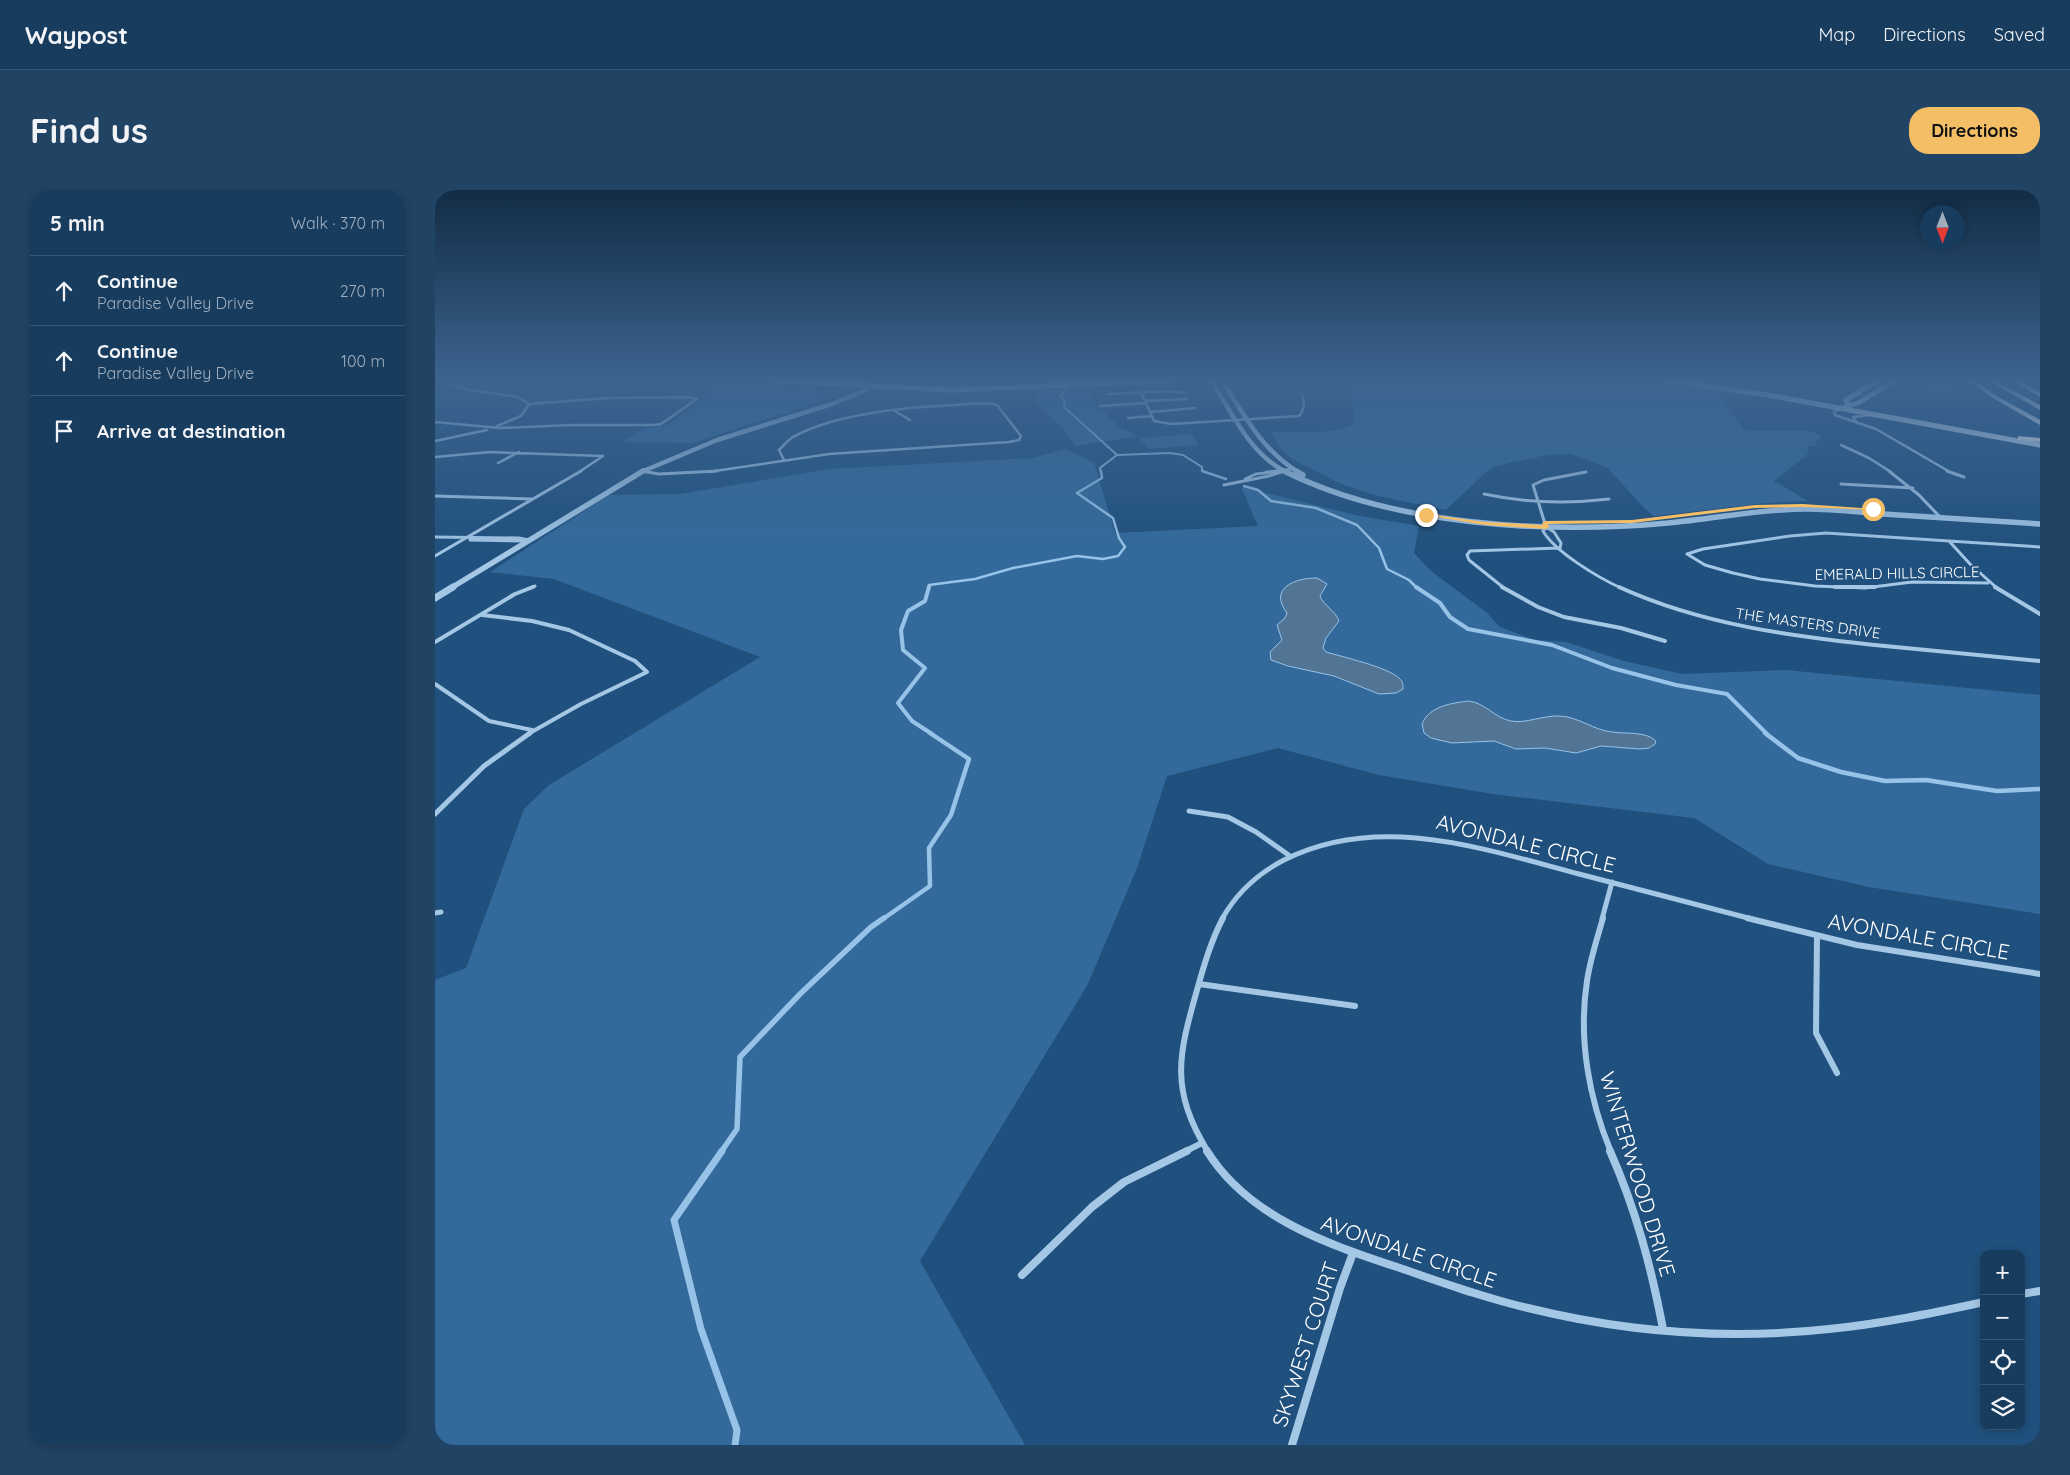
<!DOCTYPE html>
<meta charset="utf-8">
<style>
:root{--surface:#183c5e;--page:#214364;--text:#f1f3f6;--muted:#9fadbc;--line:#365673;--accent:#f3be65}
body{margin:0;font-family:Quicksand,sans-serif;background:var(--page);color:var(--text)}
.controls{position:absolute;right:15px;bottom:15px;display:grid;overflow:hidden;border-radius:10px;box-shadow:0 2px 8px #0003}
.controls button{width:45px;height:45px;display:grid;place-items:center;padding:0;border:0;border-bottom:1px solid var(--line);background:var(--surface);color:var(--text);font:25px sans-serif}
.compass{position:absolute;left:1485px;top:15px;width:45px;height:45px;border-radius:50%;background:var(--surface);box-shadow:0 2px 8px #0003;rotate:180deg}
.stop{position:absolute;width:15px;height:15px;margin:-11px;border:4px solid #f3be65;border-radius:50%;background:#fff}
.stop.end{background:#f3be65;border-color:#fff;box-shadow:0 1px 5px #0008}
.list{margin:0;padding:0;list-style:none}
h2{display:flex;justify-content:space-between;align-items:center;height:65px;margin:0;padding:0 20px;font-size:21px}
h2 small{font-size:16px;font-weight:400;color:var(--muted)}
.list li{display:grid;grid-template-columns:32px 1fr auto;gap:15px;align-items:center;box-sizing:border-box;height:70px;padding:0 20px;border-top:1px solid var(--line)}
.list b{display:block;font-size:19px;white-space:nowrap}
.list p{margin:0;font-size:16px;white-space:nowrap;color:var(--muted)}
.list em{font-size:16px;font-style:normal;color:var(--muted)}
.icon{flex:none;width:28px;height:28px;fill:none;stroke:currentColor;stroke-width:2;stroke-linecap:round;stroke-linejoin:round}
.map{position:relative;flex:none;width:1605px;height:1255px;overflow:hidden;border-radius:20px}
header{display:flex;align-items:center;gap:30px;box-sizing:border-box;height:70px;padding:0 25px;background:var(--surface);border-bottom:1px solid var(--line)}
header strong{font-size:24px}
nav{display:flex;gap:28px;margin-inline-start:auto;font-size:18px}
.intro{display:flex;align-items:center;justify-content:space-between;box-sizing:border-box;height:120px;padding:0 30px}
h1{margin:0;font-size:35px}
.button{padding:12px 22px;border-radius:20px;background:var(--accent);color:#111;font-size:18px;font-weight:700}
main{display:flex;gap:30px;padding:0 30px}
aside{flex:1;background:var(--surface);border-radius:20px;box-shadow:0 2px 8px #0003}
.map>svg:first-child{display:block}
.green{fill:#336a9b}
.water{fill:#527596;stroke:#97c3e8}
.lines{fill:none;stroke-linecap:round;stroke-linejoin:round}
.stream-far5{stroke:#97c3e8;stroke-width:2}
.stream-far4{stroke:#97c3e8;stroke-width:2.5}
.stream-far3{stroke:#97c3e8;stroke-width:4}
.stream-far2{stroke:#97c3e8;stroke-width:4.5}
.stream-far1{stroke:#97c3e8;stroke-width:5.5}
.stream{stroke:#97c3e8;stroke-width:7}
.minor-far5{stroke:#a4c7e6;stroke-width:2.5}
.minor-far4{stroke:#a4c7e6;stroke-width:3}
.minor-far3{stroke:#a4c7e6;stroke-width:4}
.minor-far2{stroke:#a4c7e6;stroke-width:5}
.minor-far1{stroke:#a4c7e6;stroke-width:6}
.minor{stroke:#a4c7e6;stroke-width:8}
.tertiary-far2{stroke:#a4c7e6;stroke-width:4.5}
.tertiary-far1{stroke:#a4c7e6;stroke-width:5.5}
.tertiary{stroke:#a4c7e6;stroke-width:7}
.secondary{stroke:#cee2f5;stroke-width:5}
.motorway{fill:#fff;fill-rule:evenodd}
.wall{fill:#497194}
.shaded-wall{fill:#3c5c78}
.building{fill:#5583ac;stroke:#3c5c78}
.route{fill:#f3be65}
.labels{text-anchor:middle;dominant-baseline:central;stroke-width:4;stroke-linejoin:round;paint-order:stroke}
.far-street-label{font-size:15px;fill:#fff;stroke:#20507d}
.near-street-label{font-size:21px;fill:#fff;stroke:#20507d}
</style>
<header>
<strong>Waypost</strong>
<nav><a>Map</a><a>Directions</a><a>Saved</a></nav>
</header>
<div class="intro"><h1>Find us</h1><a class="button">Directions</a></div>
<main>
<aside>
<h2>5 min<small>Walk · 370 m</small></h2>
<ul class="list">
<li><svg class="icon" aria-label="ahead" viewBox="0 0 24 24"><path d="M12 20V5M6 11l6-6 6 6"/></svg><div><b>Continue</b><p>Paradise Valley Drive</p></div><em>270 m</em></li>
<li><svg class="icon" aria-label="ahead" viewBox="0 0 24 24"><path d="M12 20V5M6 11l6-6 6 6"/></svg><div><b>Continue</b><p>Paradise Valley Drive</p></div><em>100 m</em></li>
<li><svg class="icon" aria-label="arrive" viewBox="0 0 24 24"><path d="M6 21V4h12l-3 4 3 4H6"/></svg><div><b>Arrive at destination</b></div></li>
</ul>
</aside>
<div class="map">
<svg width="1605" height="1255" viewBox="0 0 1605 1255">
<rect width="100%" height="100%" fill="#20507d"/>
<!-- green -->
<path class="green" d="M439,190h158l-105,2z
M613,190h43l6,8 -6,4c3,11 6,18 17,21v5l8,4 1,4 21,10 -63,10 -10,-15 -30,-29 4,-11z
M893,190h306l94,12 -10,4 27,34h62l15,6 -8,7 4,3h-11l2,7 -35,28 34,20 -42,2 -112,13 -10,-8 -36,-40 -37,-14 -24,1 -51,11 -11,7 -39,37 -68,-14 -37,-12 -49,-25 -12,-11 -9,-16c20,-1 67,4 83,-9l-2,-38z
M284,194l89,3 11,4 6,6 -12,7 -121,39 -69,-1 20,-13 25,-4 39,-27 -7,-3z
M756,244l8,11 -51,4 -8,-11z
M630,259l29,13 21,71 143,-7 -17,-39 119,29 59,10 -5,27 17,18 55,41 14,15 35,13 31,2 58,19 58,13 104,-4 254,25v219l-171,-27 -101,-23 -74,-46 -201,-24 -114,-19 -101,-27 -111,28 -30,92 -49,116 -168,277 105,184h-590v-465l31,-12 58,-159 25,-24 211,-128 -206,-78 -64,-7 119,-77 71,-1 150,-25 203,-11z"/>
<!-- water -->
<path class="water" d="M882,388l10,6 -7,12c3,9 15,14 19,25l-13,17 -3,10 3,4c17,5 61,15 73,26 4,4 4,6 4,11l-7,4 -17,1 -45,-18 -46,-10 -17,-6 -1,-8 12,-12 -5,-15 8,-7 2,-5c-19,-25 8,-35 30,-35z
M1034,511c16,2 26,17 42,20 14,3 33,-6 49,-5 19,1 33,14 52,16 13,2 34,-1 44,9l-1,3 -6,4 -9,1 -39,-3 -25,7 -31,-5 -29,1 -22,-8 -42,2 -21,-5 -7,-5 -2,-9c7,-18 30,-21 47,-23z"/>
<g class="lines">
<!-- stream-far5 -->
<path class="stream-far5" d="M630,198v4l-5,3 5,7 -1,5 53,48 -17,13 1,4
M682,265l53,-2 13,2 19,12v4l3,1"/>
<!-- stream-far4 -->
<path class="stream-far4" d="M767,281l24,8
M809,296l14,4 13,11 45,7 41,17 22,23 8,21 22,11 8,8
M493,398l1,-3 46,-6 38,-11 64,-12 26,3 15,-3 7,-9 -6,-9 -6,-20 -36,-25 25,-15 -1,-7"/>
<!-- stream-far3 -->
<path class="stream-far3" d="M494,397l-4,14 -17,10 -7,19 2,20 22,18 -27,35 14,18 20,13
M981,397l24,16 10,14 18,12 84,16 60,23 64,17 51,9 40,40"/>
<!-- stream-far2 -->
<path class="stream-far2" d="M1330,543l33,25 43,14 44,9 41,-1 71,11 43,-2
M448,729l47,-33 -1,-38 22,-33 18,-56 -39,-26"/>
<!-- stream-far1 -->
<path class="stream-far1" d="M286,962l16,-23 3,-72 60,-63 71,-67 13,-9"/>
<!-- stream -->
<path class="stream" d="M287,961l-48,69 27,109 36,101 -2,15"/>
<!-- minor-far5 -->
<path class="minor-far5" d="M10,192l24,8 49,7 11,7 -8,12 -24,10
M706,202l13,29 18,3 127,-8c5,-5 6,-15 3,-22
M673,204l62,-3 15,2
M710,211l42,-2
M665,216l46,-3
M1407,218l-8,4 1,3 41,14 74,43
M458,220l17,10
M715,222l46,-4
M693,228l24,-2
M0,232l65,6 72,-3h83l6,-1 36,-25 -9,-2 -80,1 -79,6
M1422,233l-4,-6 17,-2
M0,251l52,-11
M1406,255l28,13 22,14
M0,267l55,-5 113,4 -24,16
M63,273l21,-11
M206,281l6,1
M273,282l121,-18 180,-12 10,-2 2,-4 -24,-31c-14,-3 -28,-1 -42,0 -48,2 -120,9 -162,32 -5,3 -10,9 -14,13l5,10
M831,282l27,-3
M846,282l3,-1"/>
<!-- minor-far4 -->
<path class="minor-far4" d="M206,281l18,3 58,-3
M1454,281l30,24 21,22
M1512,281l17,6
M810,289l11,-5 26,-3
M1406,294l72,4
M789,295l45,-9 15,-5
M1049,304c42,9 83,10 125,5
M0,306l97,3
M1111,337l-3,4c12,21 56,47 78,57
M1111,337l-13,-42 11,-5 42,-8
M1111,337l8,5 7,11 -1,5
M0,347l84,1 10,2
M35,350l54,1
M1514,351l21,23 27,24
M0,366l146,-85
M1553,393l-76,-1 -47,6 -50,-2 -55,-7 -27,-6 -28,-8 -18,-11 16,-5 87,-13 36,-3 214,14
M95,398l5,-2
M1069,398l-35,-28 -2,-5 3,-4 89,-3"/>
<!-- minor-far3 -->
<path class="minor-far3" d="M1067,397l36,20 26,10 57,11 44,13
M1184,397c83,38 176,50 266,59 52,5 103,10 155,15
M1400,397h40
M1560,397l45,27
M47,425l50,6 37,9 66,31 12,11 -66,32 -53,30
M0,452l80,-48 18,-7
M0,494l54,37 43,9"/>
<!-- minor-far2 -->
<path class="minor-far2" d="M754,621l39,6 28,15 34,24
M0,624l49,-48 46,-33
M0,723l6,-1
M787,729c15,-27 35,-45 62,-59 95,-48 200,-11 295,14 58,15 115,30 173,45
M1167,729l10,-37"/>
<!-- minor-far1 -->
<path class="minor-far1" d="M1168,728c-6,21 -13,42 -16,63 -9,58 2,118 24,171
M1312,728l110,27 183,29
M1382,746l-1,97 21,40
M764,794l156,22
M749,962l18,-9
M773,962c-38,-63 -30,-95 -11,-162 7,-25 14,-49 26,-72"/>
<!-- minor -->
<path class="minor" d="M772,961c41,66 120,93 190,116 44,15 87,31 131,41 97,24 201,32 301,21 52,-5 104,-16 155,-27
M1175,961c26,59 41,115 53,178
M587,1085l70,-68 32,-25 63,-31
M1586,1104l19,-3
M857,1255l48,-157 13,-35"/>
<!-- tertiary-far2 -->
<path class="tertiary-far2" d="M776,190c21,33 39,74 75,92
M787,190c21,34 41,71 76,92
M206,282l76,-32 115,-36 34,-14 2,-3"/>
<!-- tertiary-far1 -->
<path class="tertiary-far1" d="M849,281c110,55 263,63 384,52 46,-4 91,-14 138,-14 25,0 51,3 77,5 52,3 105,7 157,10
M861,281l7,4
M16,398l192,-117"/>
<!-- tertiary -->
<path class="tertiary" d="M0,408l18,-11"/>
<!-- secondary -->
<path class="secondary" d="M171,190h160l186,10 230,-10
M1228,190l105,15 272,50
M1413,215l-2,-5 33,-20
M1408,218l17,-6 35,-22"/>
<!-- motorway -->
<path class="motorway" d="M1533,190h7l20,15 45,25v5l-49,-28z
M1552,190h7l46,25v5z
M1575,190h7l23,12v5z
M1583,246l22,2v4l-22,-2z"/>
</g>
<!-- wall -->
<path class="wall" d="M1491,194l29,4 -8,5 -22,-3z"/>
<!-- shaded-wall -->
<path class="shaded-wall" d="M1522,193l-2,5 -8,5 2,-5z"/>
<!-- building -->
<path class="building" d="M1499,190h20l3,3 -8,5 -23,-4z"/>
<!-- sky -->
<linearGradient id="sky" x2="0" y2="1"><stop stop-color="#122c45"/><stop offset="0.52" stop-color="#3c648f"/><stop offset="1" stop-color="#3c648f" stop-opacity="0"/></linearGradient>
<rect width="1605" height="365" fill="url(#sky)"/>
<!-- route -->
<path class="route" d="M1368,314l73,5 -3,1 -70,-3 -48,1 -123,15 -84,1 1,3 -3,2 -61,-4 -61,-10 2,-1 59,8 58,3 -1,-2 3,-2 87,-1 123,-15z"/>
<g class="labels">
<!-- far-street labels -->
<g class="far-street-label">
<text transform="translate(1462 383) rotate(-1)">EMERALD HILLS CIRCLE</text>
<text transform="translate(1373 433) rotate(8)">THE MASTERS DRIVE</text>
</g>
<!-- near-street labels -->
<g class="near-street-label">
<text transform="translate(1091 653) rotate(14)">AVONDALE CIRCLE</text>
<text transform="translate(1484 746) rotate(10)">AVONDALE CIRCLE</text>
<text transform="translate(1203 984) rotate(73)">WINTERWOOD DRIVE</text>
<text transform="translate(974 1061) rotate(19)">AVONDALE CIRCLE</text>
<text transform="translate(870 1154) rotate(-72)">SKYWEST COURT</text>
</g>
</g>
</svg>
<div class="controls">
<button>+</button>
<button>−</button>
<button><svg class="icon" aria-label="locate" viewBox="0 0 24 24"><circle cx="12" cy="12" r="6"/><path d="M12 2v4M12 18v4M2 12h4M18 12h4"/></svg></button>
<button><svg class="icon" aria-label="layers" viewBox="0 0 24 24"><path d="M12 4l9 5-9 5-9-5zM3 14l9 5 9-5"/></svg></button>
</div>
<svg class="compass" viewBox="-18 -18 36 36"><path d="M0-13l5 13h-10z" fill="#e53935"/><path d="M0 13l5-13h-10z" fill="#9fadbc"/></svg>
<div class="stop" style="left:1438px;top:319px"></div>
<div class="stop end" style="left:991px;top:325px"></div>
</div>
</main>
